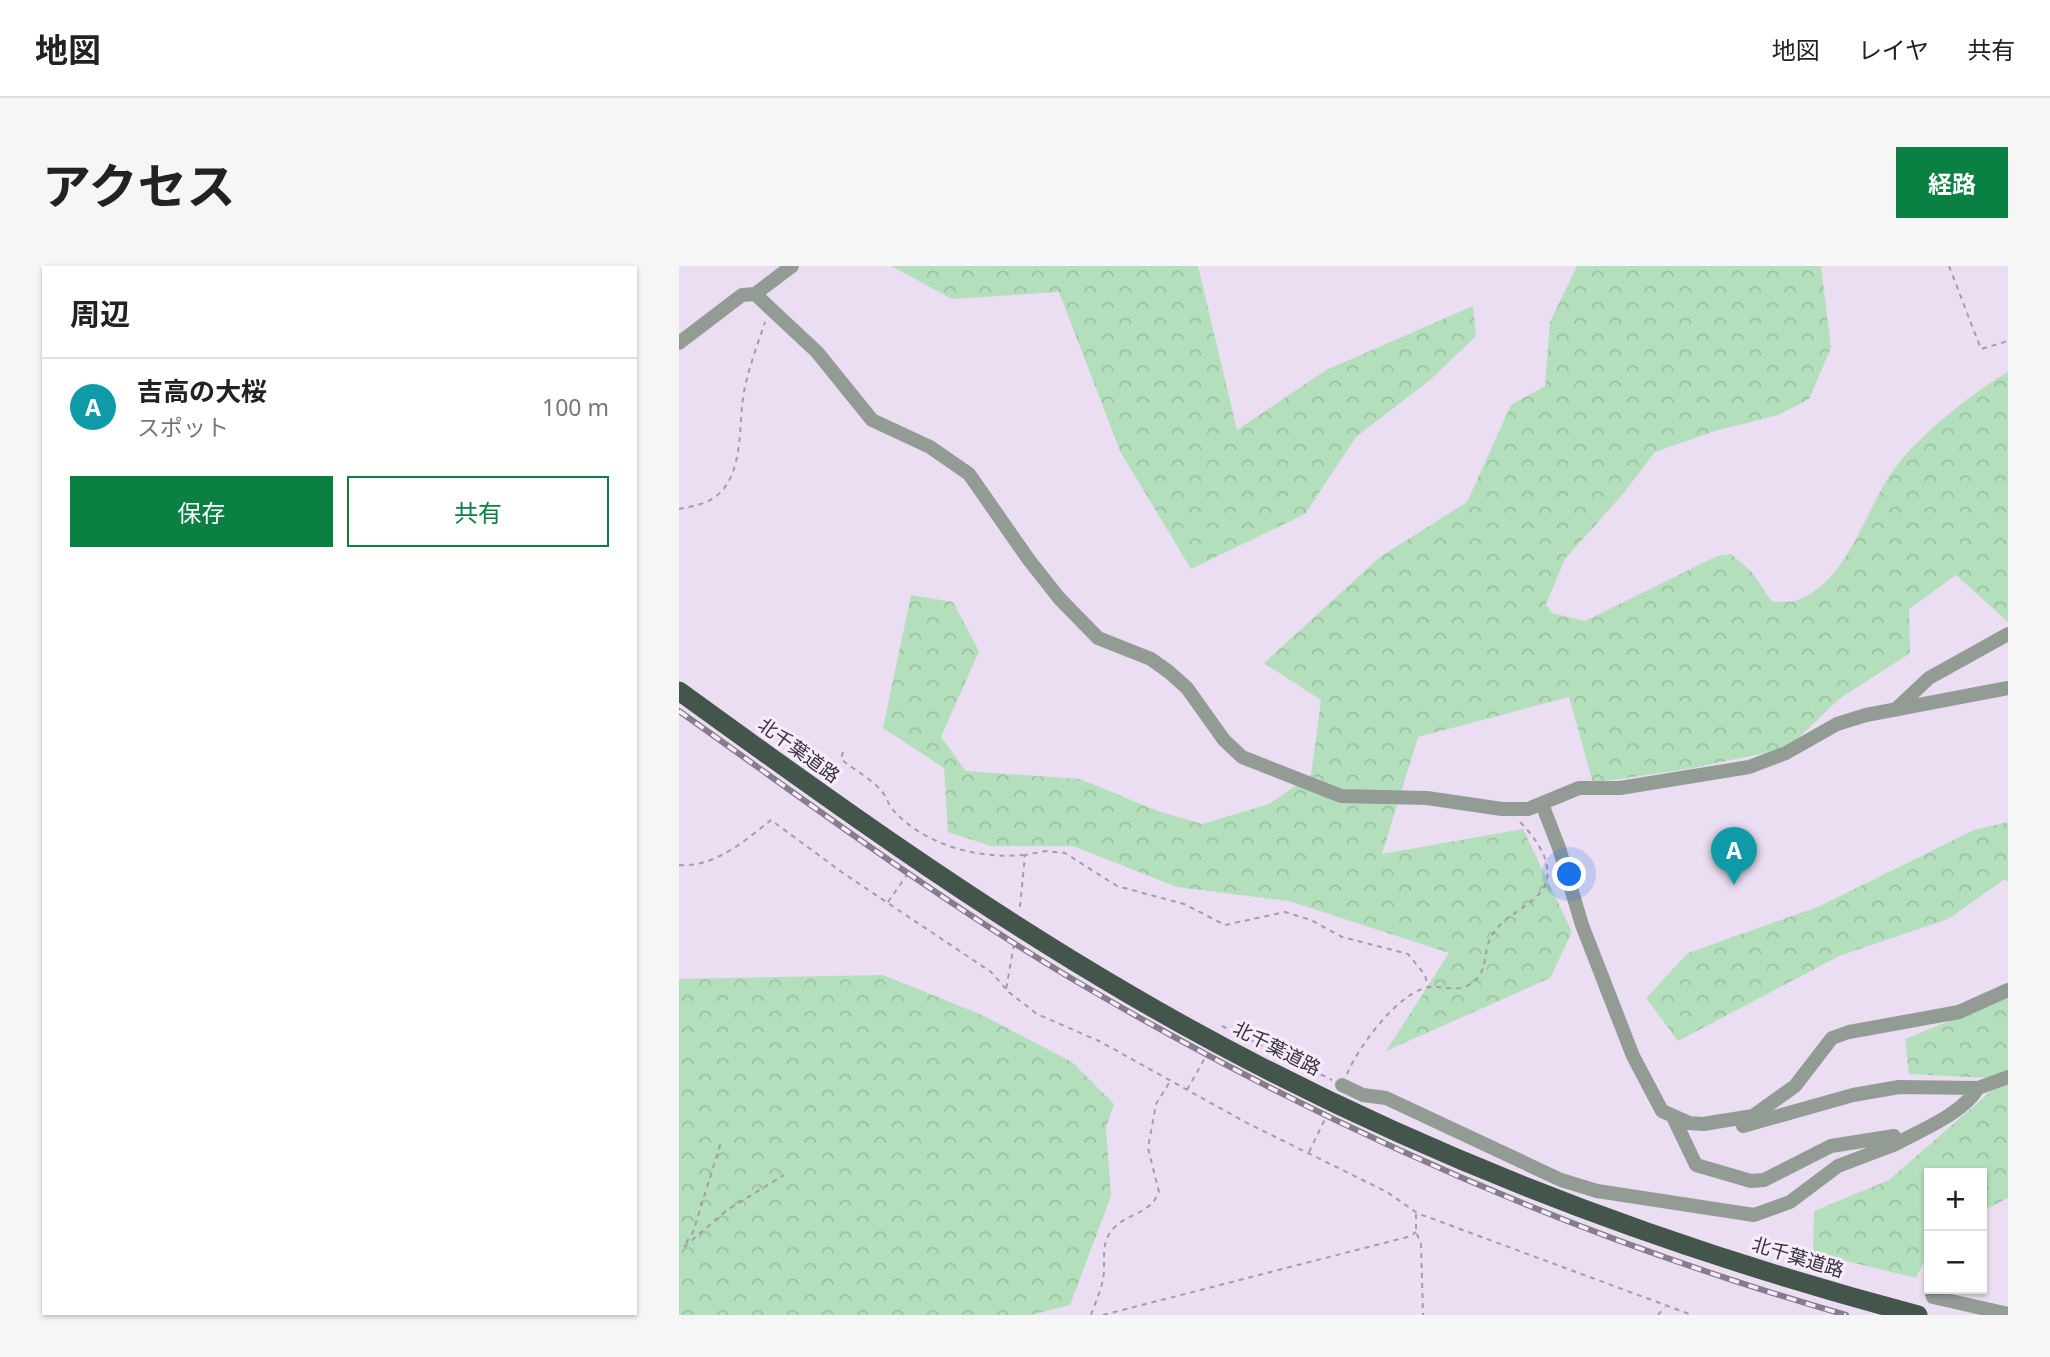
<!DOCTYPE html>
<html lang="ja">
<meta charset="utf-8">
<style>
:root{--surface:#fff;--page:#f6f6f6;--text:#222;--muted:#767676;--line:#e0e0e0;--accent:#0b8043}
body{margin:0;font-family:"Noto Sans","Noto Sans JP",sans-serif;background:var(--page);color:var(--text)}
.controls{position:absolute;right:21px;bottom:21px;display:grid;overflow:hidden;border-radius:0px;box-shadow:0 2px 5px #0004}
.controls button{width:63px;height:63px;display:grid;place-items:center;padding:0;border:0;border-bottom:2px solid var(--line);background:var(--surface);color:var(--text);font:35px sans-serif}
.you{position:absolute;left:891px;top:609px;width:24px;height:24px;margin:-18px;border:5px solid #fff;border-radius:50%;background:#1a73e8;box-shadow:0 0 0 10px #1a73e833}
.badge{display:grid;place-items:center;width:46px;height:46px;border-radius:50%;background:var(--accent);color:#fff;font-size:23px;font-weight:700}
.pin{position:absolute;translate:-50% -58px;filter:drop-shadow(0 2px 4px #0008)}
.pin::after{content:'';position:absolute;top:37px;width:24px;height:21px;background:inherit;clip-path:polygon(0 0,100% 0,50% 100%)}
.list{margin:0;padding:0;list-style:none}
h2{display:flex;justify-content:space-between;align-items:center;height:91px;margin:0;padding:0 28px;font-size:30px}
h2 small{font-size:23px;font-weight:400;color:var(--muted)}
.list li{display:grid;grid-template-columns:46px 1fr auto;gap:21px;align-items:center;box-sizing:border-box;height:98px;padding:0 28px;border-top:2px solid var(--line)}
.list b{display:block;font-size:26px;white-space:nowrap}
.list p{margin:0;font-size:23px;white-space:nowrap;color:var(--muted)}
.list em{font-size:23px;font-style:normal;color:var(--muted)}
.actions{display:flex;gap:14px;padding:21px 28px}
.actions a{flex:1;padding:16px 0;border:2px solid var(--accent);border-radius:0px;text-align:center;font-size:24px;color:var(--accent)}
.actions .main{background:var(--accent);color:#fff}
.map{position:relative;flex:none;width:1329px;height:1049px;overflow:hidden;border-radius:0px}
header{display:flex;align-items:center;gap:42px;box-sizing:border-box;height:98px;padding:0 35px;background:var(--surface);border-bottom:2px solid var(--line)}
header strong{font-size:33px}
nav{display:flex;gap:38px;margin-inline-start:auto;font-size:24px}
.intro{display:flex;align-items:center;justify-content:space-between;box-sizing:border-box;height:168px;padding:0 42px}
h1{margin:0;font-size:49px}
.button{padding:18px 32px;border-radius:0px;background:var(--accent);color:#fff;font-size:24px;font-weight:700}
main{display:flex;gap:42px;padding:0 42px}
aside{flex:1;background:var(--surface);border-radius:0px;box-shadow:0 2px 5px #0004}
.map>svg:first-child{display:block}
.forest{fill:url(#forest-crowns)}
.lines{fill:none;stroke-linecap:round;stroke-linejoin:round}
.path{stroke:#a59baa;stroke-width:2;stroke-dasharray:5 5;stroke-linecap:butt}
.minor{stroke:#929c95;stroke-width:14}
.trunk{stroke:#44564b;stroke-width:19}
.rail-casing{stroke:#857d8a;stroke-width:6}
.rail{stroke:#f7ecfd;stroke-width:3.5;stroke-dasharray:10;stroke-linecap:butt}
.labels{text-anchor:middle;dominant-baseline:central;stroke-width:6;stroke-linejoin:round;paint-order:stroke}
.street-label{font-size:19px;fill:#38333b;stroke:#f7ecfd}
</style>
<header>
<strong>地図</strong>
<nav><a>地図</a><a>レイヤ</a><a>共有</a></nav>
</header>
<div class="intro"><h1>アクセス</h1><a class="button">経路</a></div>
<main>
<aside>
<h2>周辺<small></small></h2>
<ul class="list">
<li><span class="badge" style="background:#0f9aa8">A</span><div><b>吉高の大桜</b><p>スポット</p></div><em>100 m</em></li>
</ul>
<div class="actions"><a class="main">保存</a><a>共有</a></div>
</aside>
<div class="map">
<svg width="1329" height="1049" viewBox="0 0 1329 1049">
<defs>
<pattern id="forest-crowns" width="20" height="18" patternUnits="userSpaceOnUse" patternTransform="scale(1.75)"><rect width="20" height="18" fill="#b4dfbc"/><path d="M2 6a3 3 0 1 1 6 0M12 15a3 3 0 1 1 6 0" fill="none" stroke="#9cc0a2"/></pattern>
</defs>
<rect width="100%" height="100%" fill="#ebdef2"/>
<!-- forest -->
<path class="forest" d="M212,0h307l39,164 89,-60 147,-64 3,30 -46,44 -74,57 -51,77 -114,55 -71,-118 -61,-159 -107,7z
M898,0h244l10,82 -22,51 -31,16 -63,16 -60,21 -32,42 -58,65 -19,45 6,9 33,8 132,-65 14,-2 20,17 21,31c8,-1 19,1 26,-2 51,-20 67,-91 96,-131 26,-35 77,-75 114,-97v250l-52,-47 -47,34 1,44 -71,46 -51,49 -95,20 -100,15 -24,-86 -151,40 -36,117 141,-25 49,103 -22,46 -164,73 63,-98 -160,-52 -112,-14 -104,-41h-82l-43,-14 -4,-64 -61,-40 28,-133 42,7 26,49 -38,86 25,34 114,8 78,32 44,13 67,-20 42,-29 10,-75 -57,-37 116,-106 87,-55 44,-97 34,-19 5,-64z
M1329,556v60l-3,-3 -57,40 -109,37 -161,85 -32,-43 42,-45 132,-47 154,-76z
M204,709l99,40 90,47 42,42 -8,24 5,68 -41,109 -39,10h-352v-336z
M1329,731v201l-26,13v-38h-53v78l-13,27 -103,-25 1,-42 75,-31 101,-88v-14l-81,-4 -4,-35z"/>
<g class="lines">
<!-- path -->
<path class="path" d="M1270,0l32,83 27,-8
M0,243c8,-2 19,-3 27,-7 36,-15 33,-65 36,-96 3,-29 14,-57 23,-84
M164,486l-2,7c12,10 27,18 39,30 6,6 8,16 14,22 32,35 85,48 130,44
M0,599c35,3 67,-25 92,-45l72,53 148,99 15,17
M209,636l21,-30
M341,641l5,-52 21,-4 19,2 52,33 67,18 41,21 60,-13 26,8 31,17 66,17 17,21 3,12
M335,678l-8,46 31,24 62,27 148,82 140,69 30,21 275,102
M543,760l110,54
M668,808c11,-27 53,-84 83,-87 15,-1 29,6 42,-4 17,-12 10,-31 20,-48 11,-18 35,-27 48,-42 20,-23 -4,-55 -20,-71
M508,824l19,-34
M630,886l17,-35
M737,948v18l5,12 2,71
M7,977l7,-11 28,-90
M5,981l43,-37 57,-35
M412,1049c4,-12 10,-24 12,-36 3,-14 -2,-29 5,-43 12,-23 41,-19 51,-44l-11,-44 8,-44 13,-21
M424,1049l308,-79 5,-4
M979,1049l7,-8"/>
<!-- minor -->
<path class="minor" d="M76,28l62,58 55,68 58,27 39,27 60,86 30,38 39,40 53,21 18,13 18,16 37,52 18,17 99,39 86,2 75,11h26l51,-21h41l129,-21 37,-14 51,-29 29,-9 142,-27
M0,77l63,-48 13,-1 37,-28
M1216,444l34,-32 79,-44
M863,538l17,44 23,77 51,131 29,55 27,12 14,1 50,-8 42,-30 37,-48 17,-6 110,-20 49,-22
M663,819l21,10 23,3 175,82 36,11 157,24 36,-13 48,-36 58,-22 -2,-8 -63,10 -67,34 -13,1 -55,-16 -23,-48
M1064,860l110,-31 46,-8 79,1 30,-11
M1217,878c27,-15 66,-30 82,-56
M1252,1023l2,8 75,17"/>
<!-- trunk -->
<path class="trunk" d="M0,425c146,106 292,211 448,302 247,145 515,249 791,322"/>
<defs>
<path id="rail" d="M0,445c130,92 258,188 395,269 244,144 499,257 772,335"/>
</defs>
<!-- rail casing -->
<use href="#rail" class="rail-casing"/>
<!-- rail -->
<use href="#rail" class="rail"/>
</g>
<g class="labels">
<!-- street labels -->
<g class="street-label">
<text transform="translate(120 484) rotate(36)">北千葉道路</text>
<text transform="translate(598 782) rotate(27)">北千葉道路</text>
<text transform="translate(1119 991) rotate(17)">北千葉道路</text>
</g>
</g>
</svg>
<div class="controls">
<button>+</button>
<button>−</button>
</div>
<div class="you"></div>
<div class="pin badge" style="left:1055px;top:619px;background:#0f9aa8">A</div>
</div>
</main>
